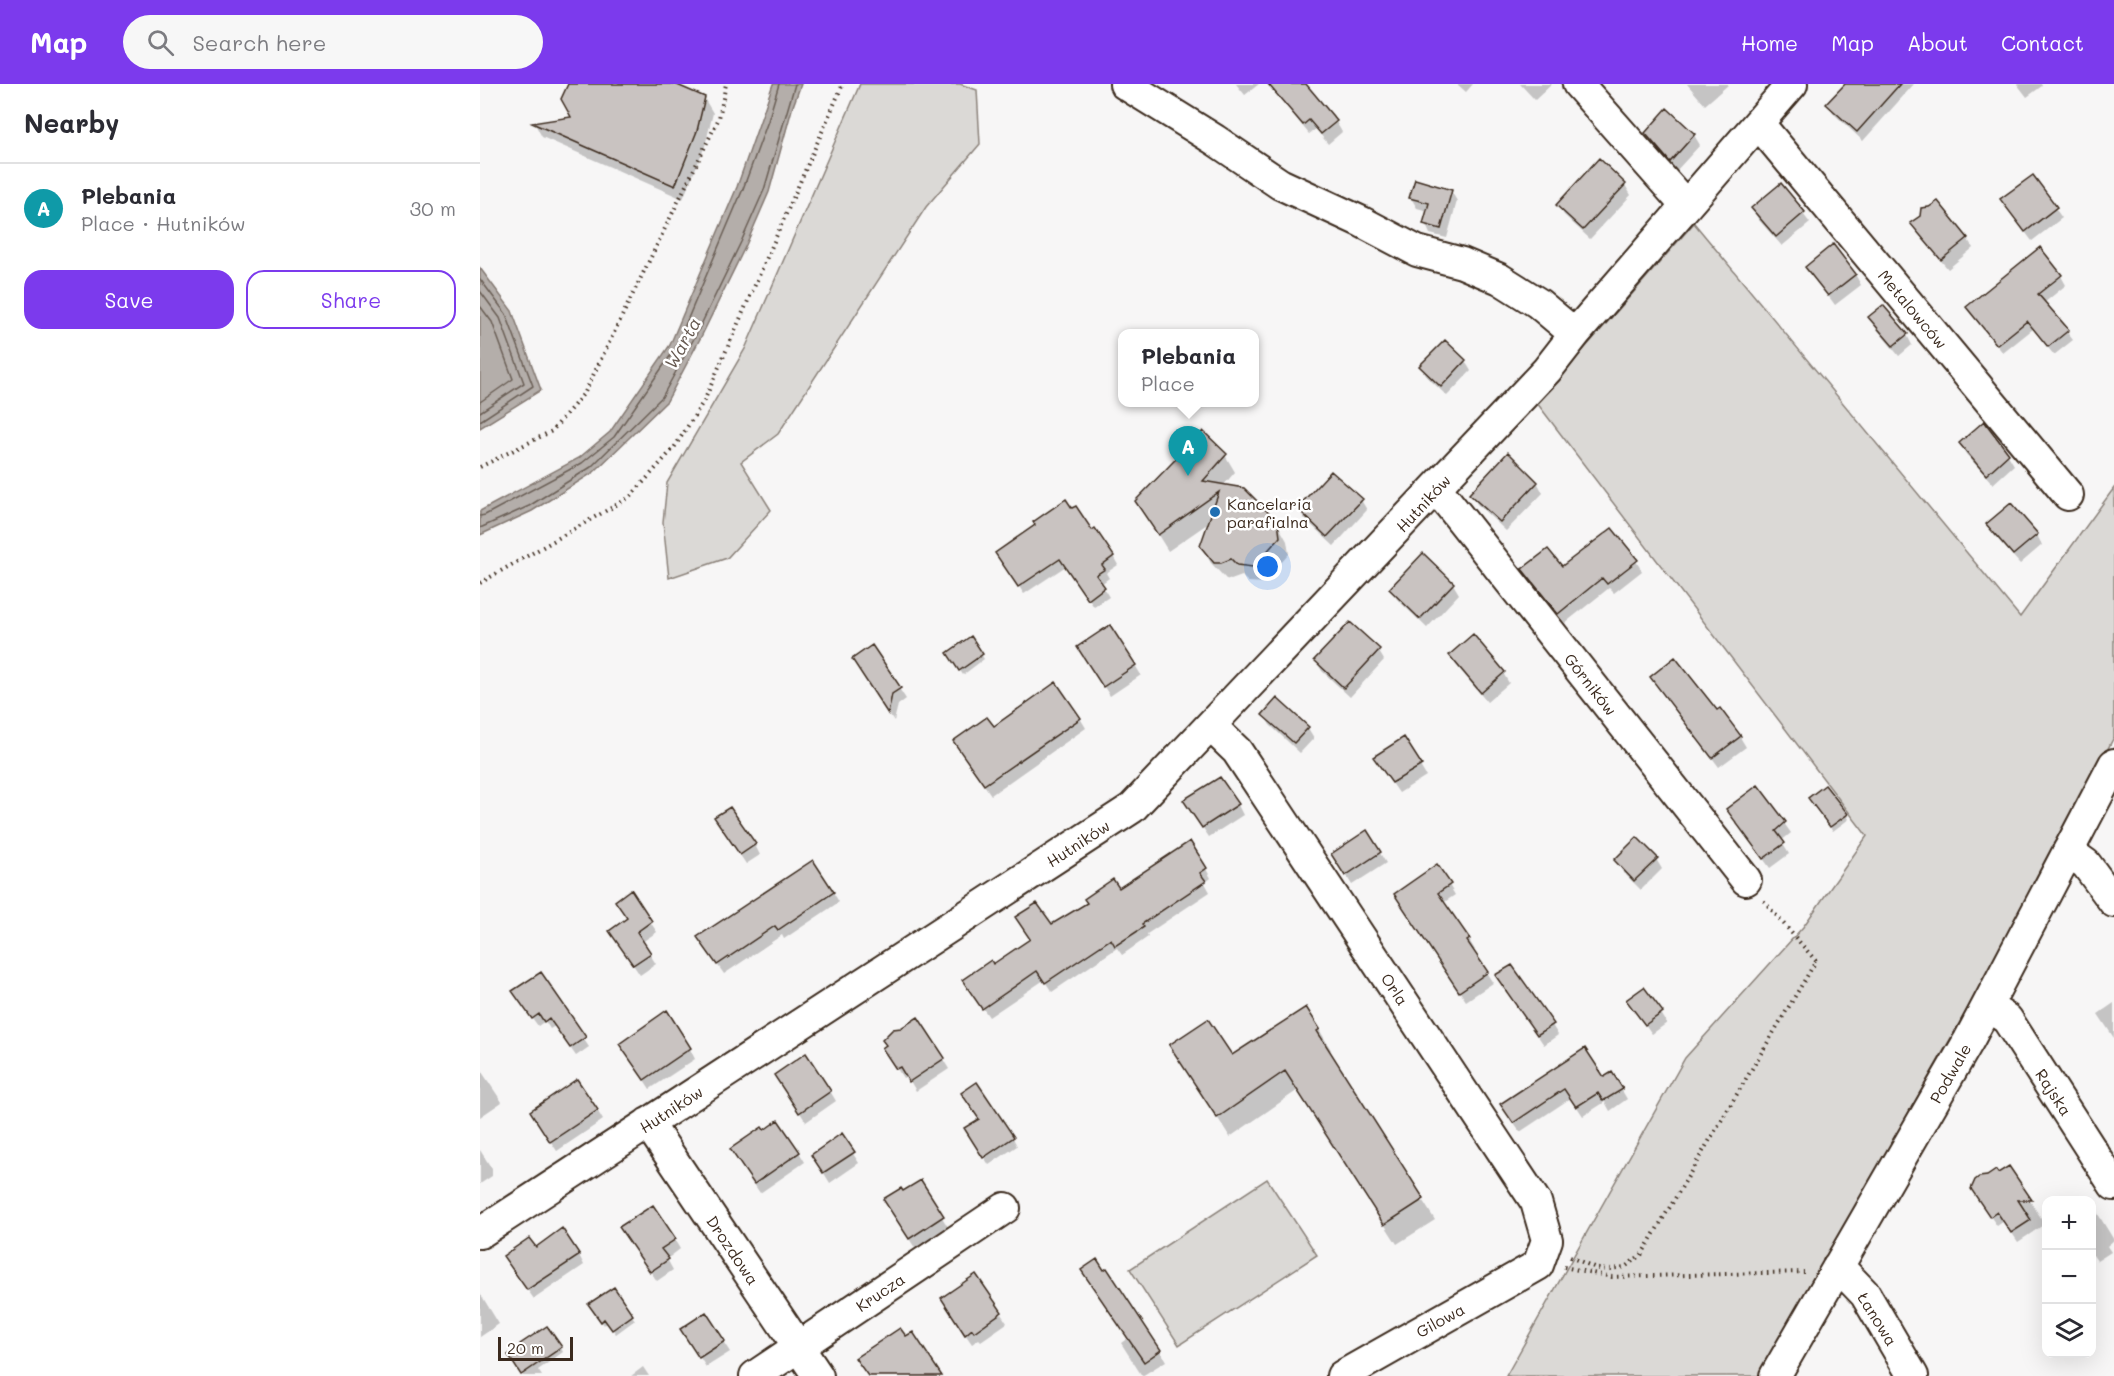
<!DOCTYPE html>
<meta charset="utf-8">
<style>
:root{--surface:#fff;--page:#f7f7f7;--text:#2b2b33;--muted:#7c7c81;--line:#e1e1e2;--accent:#7c3aed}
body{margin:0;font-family:Mali,sans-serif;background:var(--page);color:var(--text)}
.controls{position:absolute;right:18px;bottom:18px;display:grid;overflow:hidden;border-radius:12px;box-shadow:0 6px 24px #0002}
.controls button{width:54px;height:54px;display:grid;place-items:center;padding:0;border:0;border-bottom:2px solid var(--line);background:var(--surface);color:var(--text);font:30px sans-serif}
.scale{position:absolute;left:18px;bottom:15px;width:75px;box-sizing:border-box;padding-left:6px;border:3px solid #3b2a1e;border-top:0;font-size:16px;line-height:21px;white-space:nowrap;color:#3b2a1e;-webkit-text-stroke:4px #fff;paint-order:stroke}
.you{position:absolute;left:788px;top:483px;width:21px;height:21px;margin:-15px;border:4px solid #fff;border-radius:50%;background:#1a73e8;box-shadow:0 0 0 9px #1a73e833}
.badge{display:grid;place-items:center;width:39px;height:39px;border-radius:50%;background:var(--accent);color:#fff;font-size:20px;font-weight:700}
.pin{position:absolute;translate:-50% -50px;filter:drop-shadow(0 2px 3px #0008)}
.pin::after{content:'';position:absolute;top:32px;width:21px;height:18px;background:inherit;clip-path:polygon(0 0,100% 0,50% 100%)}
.popup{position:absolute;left:638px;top:245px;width:141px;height:78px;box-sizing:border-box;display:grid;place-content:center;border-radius:12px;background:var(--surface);filter:drop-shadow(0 2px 4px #0005);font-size:20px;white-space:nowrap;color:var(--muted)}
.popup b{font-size:22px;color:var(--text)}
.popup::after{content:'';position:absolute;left:50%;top:100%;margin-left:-12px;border:12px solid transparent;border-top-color:var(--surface)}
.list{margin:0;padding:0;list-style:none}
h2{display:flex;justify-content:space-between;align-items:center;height:78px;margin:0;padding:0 24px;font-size:26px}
h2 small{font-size:20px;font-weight:400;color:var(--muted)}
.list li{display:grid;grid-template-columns:39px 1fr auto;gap:18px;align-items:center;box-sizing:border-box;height:90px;padding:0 24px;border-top:2px solid var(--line)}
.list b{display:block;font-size:22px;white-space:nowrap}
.list p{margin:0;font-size:20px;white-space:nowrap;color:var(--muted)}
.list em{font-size:20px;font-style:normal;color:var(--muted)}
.actions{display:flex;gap:12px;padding:18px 24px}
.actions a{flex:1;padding:14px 0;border:2px solid var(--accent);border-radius:18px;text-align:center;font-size:21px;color:var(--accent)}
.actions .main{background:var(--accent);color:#fff}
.icon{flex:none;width:33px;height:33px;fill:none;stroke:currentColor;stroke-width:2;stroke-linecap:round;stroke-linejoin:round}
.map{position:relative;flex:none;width:1634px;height:1292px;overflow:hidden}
header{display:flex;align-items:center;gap:36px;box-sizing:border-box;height:84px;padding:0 30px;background:var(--accent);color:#fff}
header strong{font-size:28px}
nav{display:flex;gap:33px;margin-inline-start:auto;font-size:21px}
.search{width:420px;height:54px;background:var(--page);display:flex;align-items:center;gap:15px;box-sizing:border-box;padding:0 21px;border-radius:33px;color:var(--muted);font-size:22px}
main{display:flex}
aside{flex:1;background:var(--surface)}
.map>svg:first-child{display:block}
.green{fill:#dbd9d6;stroke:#8b827a;stroke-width:1.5}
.water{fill:#b4aeaa;stroke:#847972;stroke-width:1.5}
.shadow{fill:#0003}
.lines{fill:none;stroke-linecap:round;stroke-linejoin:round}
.shore{stroke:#6b5f56;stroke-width:1.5}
.building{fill:#c9c3c1;stroke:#3b2a1e;stroke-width:1.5}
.minor-casing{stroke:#3b2a1e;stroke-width:34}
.path{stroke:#3b2a1e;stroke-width:4;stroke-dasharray:1.5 4.5;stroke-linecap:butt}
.minor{stroke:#fff;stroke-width:30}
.poi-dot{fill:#1f6fb2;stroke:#fff;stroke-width:2}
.labels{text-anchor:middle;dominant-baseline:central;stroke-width:5;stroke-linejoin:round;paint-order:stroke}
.street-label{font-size:16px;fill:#3b2a1e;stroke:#fff}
.poi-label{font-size:16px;fill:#3b2a1e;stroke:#fff;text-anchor:start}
.water-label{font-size:18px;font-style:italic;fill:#65584f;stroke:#fff}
</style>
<header>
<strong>Map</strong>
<div class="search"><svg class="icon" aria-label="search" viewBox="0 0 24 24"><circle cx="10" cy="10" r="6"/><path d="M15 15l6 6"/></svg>Search here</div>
<nav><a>Home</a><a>Map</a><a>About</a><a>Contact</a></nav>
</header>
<main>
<aside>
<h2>Nearby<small></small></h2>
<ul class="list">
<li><span class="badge" style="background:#0f9aa8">A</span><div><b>Plebania</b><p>Place · Hutników</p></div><em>30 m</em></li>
</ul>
<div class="actions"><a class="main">Save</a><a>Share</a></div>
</aside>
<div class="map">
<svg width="1634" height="1292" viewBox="0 0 1634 1292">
<rect width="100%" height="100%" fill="#f7f6f6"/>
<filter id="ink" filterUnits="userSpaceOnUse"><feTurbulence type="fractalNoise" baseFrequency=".0167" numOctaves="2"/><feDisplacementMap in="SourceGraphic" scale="12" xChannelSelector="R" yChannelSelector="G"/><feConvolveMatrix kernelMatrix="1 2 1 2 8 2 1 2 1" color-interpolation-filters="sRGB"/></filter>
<g filter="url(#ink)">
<!-- green -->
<path class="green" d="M380,0h100l17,6 3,54 -54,63 -148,227 -37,28 30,48 -44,48 -58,20 -6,-56 4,-39 78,-134z
M1214,139l326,394 94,-129v249l-87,166 -267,473h-254l179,-318 118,-131 64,-91 -330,-433z
M787,1095l50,76 -138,90 -49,-76z"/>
<!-- water -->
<path class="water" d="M293,0h28l-9,25 -23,83 -23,53 -44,90 -35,66 -73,71 -62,39 -52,24v-24l99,-53 31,-26 60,-87 67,-158z
M0,184l32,43 29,79 -61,38z"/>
<!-- shadow -->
<path class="shadow" d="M89,0h103l32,14 9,15 -8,33 -22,53 -141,-62 -7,-13 38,-6z
M756,0h23l-14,11z
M788,0h36l32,38 6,10 -14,12 -12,-15 -7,5z
M977,0h16l-7,8z
M1040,0h32l-17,16z
M1207,0h41v1l-23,20z
M1367,0h67l-51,57 -29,-27 -6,-10z
M1537,0h24l1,2 -15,11z
M1166,49l48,2 6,10 -24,26 -24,-28z
M1553,93l29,41 -30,23 -24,-32z
M1145,101l6,10 -41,44 -26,-24 -6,-10z
M1301,101l29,38 -28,23 -24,-27 -5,-10z
M971,107l6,10 -10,37 -17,-4 -5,-11 3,-12 -11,-3 -6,-10z
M1432,140l55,14 6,10 -25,21 -30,-35z
M1327,183l48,7 6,11 -26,20z
M1581,192l5,9 -22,18 29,37 -19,15 -21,-26 -30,24 -35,-45z
M1390,234l37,17 5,10 -13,11 -23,-28z
M985,277l6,10 -24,25 -20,-19 -6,-10z
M1481,360l41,1 12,20 -21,19 -27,-30z
M745,371l10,17 -12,14 54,37 10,18 2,13 -26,29 -15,-1 -6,-6 -11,4 -5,-1 -15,-16 -10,-17 9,-24 -42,29 -31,-50z
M1057,398l6,11 -37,38 -29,-27 -6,-10z
M881,416l6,10 -33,36 -30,-28 -5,-10z
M1508,440l49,11 5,10 -22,19 -26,-29z
M557,442l55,6 21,24 5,9 -12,8 3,5 -8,6 8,13 -15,10 -28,-41 -42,28 -22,-33z
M1156,477l6,10 -28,22 -5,-5 -44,35 -41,-53 38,-2z
M973,500l6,10 -32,34 -30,-29 -6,-10z
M491,554l13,21 -21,16 -12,-18z
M392,563l34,52 -8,6 -4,16 -35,-52z
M898,566l6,10 -34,37 -28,-26 -6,-10z
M971,571l52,18 6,10 -22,19 -31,-37z
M605,574l50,7 6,10 -31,21z
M1172,594l65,34 23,25 6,10 -27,20z
M784,631l44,13 6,10 -14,15 -30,-28z
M600,634l6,10 -95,67 -30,-44 33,-23z
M924,655l22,37 -27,17 -18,-26z
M1278,703l33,46 -10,8 8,13 -19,14 -36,-49z
M1333,719l33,11 3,5 -16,12z
M758,721l5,10 -34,22 -18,-27z
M242,744l33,17 5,10 -14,9z
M887,748l19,31 -34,22 -13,-21z
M1176,775l6,10 -21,21 -19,-19 -6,-11z
M726,785l5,9 -6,5 5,9 -63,42 1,3 -26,18 -5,-7 -65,44 -8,-12 -55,37 -19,-27 23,-24 58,-40 67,-36z
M969,801l6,10 -12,8 26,37 6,10 -3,1 21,32 -27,18 -65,-97z
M150,808l27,40 -15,10 14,22 -16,11 -23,-34 11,-22z
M353,808l6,10 -55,37 -2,-4 -58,39 -19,-27z
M60,890l49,73 -13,9 -21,-30 -5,3 -5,-8 -7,5 -19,-26z
M1023,901l49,40 6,10 -14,10z
M1148,916l33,13 6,10 -15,11z
M1634,919v39v-4l-16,-24z
M438,935l31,50 -33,22 -9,-15 -4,2 -13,-20 11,-28z
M839,945l12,21 -3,1 107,169 -38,24 -99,-154 -68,47 -59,-91 60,11z
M210,965l5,10 -45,30 -23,-35z
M1105,966l18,29 18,10 6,10 -17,12 -5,-9 -22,14 -12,-18 -51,34 -13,-18z
M0,985l22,33 -22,15z
M302,1001l48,6 6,10 -30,21z
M117,1026l6,10 -46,31 -20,-30z
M361,1051l18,28 -29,20 -11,-18z
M491,1053l42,1 4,8 -28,19z
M0,1066l12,19v7l-12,8z
M319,1068l6,10 -45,31 -23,-34z
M1529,1084l36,56 -27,18 -14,-21 -7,5 -18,-26 18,-24z
M440,1098l28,45 -33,21 -24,-38 12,-17z
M1613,1122l21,34 -7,6 4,6 -14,9 -4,-6 -1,1z
M147,1154l47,1 6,10 -13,10 6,11 -16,11z
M99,1171l5,10 -50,34 -23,-32z
M496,1192l31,47 -26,18 -2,-2 -7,5 -24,-35z
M133,1205l22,31 -19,14 -8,-11 -4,2 -11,-16z
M0,1209l19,31 -19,13z
M225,1230l25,38 -24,15 -18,-28z
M648,1254l32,13 6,10 -24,15 -21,-33z
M81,1264l2,4 -25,18 4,6h-19l-13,-20z
M163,1283l6,9h-18z"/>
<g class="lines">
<!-- shore -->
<path class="shore" d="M0,195l26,35 27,72 -53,35
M0,207l20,27 24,65 -44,29
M0,222l12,16 21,57 -33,23
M0,432l5,-1 97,-52 32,-26 61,-88 68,-160 25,-68 11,-37
M0,444l49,-22 62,-39 71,-70 35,-64 44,-91 23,-52 31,-106"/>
</g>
<!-- building -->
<path class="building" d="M88,0h107l30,13 -8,34 -22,55 -143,-63 39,-6 -10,-18z
M788,0h38l31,37 -16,13 -12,-14 -6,5z
M1365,0h55l-43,48 -31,-28z
M1187,24l28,26 -25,28 -25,-29z
M1119,74l27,26 -43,46 -27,-25z
M1553,91l24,32 -32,25 -25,-33z
M935,95l37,11 -11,39 -18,-5 6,-21 -20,-5z
M1301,99l24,29 -29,25 -25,-29z
M1458,117l30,37 -27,22 -31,-37 10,-7 1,-8 8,-1z
M1353,160l23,30 -28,22 -23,-29z
M1560,163l22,28 -24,19 31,36 -21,17 -21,-26 -30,24 -31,-38z
M1403,221l25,29 -15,12 -25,-29z
M965,256l21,20 -25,27 -22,-21z
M1504,337l25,33 -23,21 -27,-32z
M723,347l24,23 -24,27 41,7 34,34 2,15 -27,30 -16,-2 -6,-6 -10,4h-7l-14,-17 19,-54 -61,43 -23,-34z
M1028,368l30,30 -38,40 -31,-28z
M851,387l32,28 -36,38 -30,-29z
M586,415l6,9 4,-2 16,24 3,-2 19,28 -12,9 3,4 -9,6 9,12 -17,13 -28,-41 -42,28 -23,-34 40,-28 -2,-3z
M1531,419l27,31 -25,21 -27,-31z
M1132,444l26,32 -31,24 -5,-6 -44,36 -36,-45 26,-20 14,17z
M943,469l31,30 -34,36 -31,-30z
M870,538l30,27 -36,39 -30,-28z
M630,541l26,40 -33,22 -26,-40z
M993,550l32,38 -24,21 -32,-38z
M491,552l12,18 -24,17 -12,-18z
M392,561l29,43 -9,6 -4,20 -36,-55z
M1195,573l42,53 3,-2 21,28 -29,22 -62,-81z
M576,598l25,36 -97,67 -31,-44 34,-24 7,9z
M797,614l32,29 -15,16 -32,-28z
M924,653l18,28 -30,18 -19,-26z
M740,693l19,27 -37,24 -19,-28z
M1278,701l28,37 -10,9 9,12 -22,16 -37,-50z
M1345,701l23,29 -18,13 -22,-29z
M250,723l26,37 -16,11 -26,-38z
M887,746l14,22 -36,24 -14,-22z
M1157,753l21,21 -24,23 -20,-21z
M710,757l17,27 -7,5 6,8 -64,43 2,3 -29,19 -4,-7 -66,44 -8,-12 -55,38 -20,-29 29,-20 2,4 37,-25 -15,-22 22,-14 15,21 35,-21 -3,-4 29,-20 6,9z
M333,776l21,32 -56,38 -3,-4 -58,39 -20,-28z
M957,780l14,20 -13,9 32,46 -3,2 21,31 -29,20 -65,-98z
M151,805l21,32 -15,11 14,21 -18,12 -24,-34 18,-13 -12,-17z
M1032,881l42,59 -17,11 -42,-60z
M61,888l45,65 -16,11 -21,-30 -5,4 -5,-8 -7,5 -20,-28z
M1164,903l19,25 -18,13 -19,-25z
M826,923l14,22 -3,2 107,168 -40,26 -99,-154 -68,47 -48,-73 39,-26 24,36z
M187,926l24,38 -47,32 -25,-36z
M438,933l27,41 -36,24 -9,-15 -4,2 -14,-21 4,-3 -4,-5 11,-11 8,-1z
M1105,964l19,29 8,-5 11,17 -20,12 -5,-8 -22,14 -12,-18 -51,34 -13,-19z
M326,969l25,38 -32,22 -25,-38z
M97,995l21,31 -48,32 -20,-31z
M497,998l37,55 -31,21 -19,-30 15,-9 -18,-26z
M298,1036l22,32 -46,32 -24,-35 32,-22 2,3z
M362,1049l13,19 -32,21 -12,-18z
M1529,1082l23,34h-14l13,20 -20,13 -14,-21 -7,5 -19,-28 4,-9 4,-3 8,-1 9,-6 2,3z
M441,1096l23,36 -35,23 -26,-40 18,-11 2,3z
M173,1121l23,34 -15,10 8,10 -19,13 -31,-45z
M82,1144l18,27 -53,35 -24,-34 26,-18 7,9z
M617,1175l7,11 3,-2 54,82 -17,12 -63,-92z
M496,1190l26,38 -28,20 -2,-3 -7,6 -24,-37z
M134,1203l19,28 -21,15 -8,-11 -3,3 -13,-18z
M226,1228l19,29 -26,17 -19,-29z
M67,1242l15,21 -41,28 -13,-20 13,-9 -1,-2z
M420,1244l6,8 7,-4 29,44h-74l-13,-18z"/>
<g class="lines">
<defs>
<path id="minor" d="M645,0l90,56 65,44 82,38 55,29 45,12 38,16 38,24 37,31
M1098,0l108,122
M1279,40l309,371
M957,405l309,391
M731,642l26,25 299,451 11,38 -9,25 -196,111
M1588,767l18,13 28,38
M1507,922l20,13 107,166
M168,1039l170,253
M0,1149l652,-425 415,-438 28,-36 217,-250
M1358,1182l27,28 48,82
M275,1292l250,-168
M1295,1292l194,-336 145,-276"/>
</defs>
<!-- minor casing -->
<use href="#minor" class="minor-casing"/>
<!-- path -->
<path class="path" d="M0,383l72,-36 33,-39 134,-274 7,-34
M0,499l150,-86 44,-49 31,-49 138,-315
M1090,1173l31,13 24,-3 17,-13 174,-293 -54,-62
M1084,1183l48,10 192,-5"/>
<!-- minor -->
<use href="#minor" class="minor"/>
</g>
</g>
<!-- markers -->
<circle class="poi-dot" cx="735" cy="428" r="6"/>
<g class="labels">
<!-- street labels -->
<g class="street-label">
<text transform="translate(1433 225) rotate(50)">Metalowców</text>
<text transform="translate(943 419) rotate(-47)">Hutników</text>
<text transform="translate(1111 600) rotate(52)">Górników</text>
<text transform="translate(598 759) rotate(-33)">Hutników</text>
<text transform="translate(915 905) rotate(56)">Orla</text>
<text transform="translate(1470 989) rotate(-60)">Podwale</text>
<text transform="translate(1574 1008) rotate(57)">Rajska</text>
<text transform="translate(191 1025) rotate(-33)">Hutników</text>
<text transform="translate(253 1166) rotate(56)">Drozdowa</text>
<text transform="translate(400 1208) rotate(-34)">Krucza</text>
<text transform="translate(1398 1235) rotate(58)">Łanowa</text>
<text transform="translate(960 1236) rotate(-29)">Gilowa</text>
</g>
<!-- poi labels -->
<g class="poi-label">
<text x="747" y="419">Kancelaria<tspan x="747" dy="18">parafialna</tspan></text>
</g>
<!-- water labels -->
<g class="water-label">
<text transform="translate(202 259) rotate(-61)">Warta</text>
</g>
</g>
</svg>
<div class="controls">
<button>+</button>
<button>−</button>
<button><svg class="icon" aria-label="layers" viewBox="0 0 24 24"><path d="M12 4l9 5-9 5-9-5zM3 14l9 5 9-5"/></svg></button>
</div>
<div class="scale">20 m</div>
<div class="you"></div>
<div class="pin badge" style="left:708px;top:392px;background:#0f9aa8">A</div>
<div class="popup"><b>Plebania</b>Place</div>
</div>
</main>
